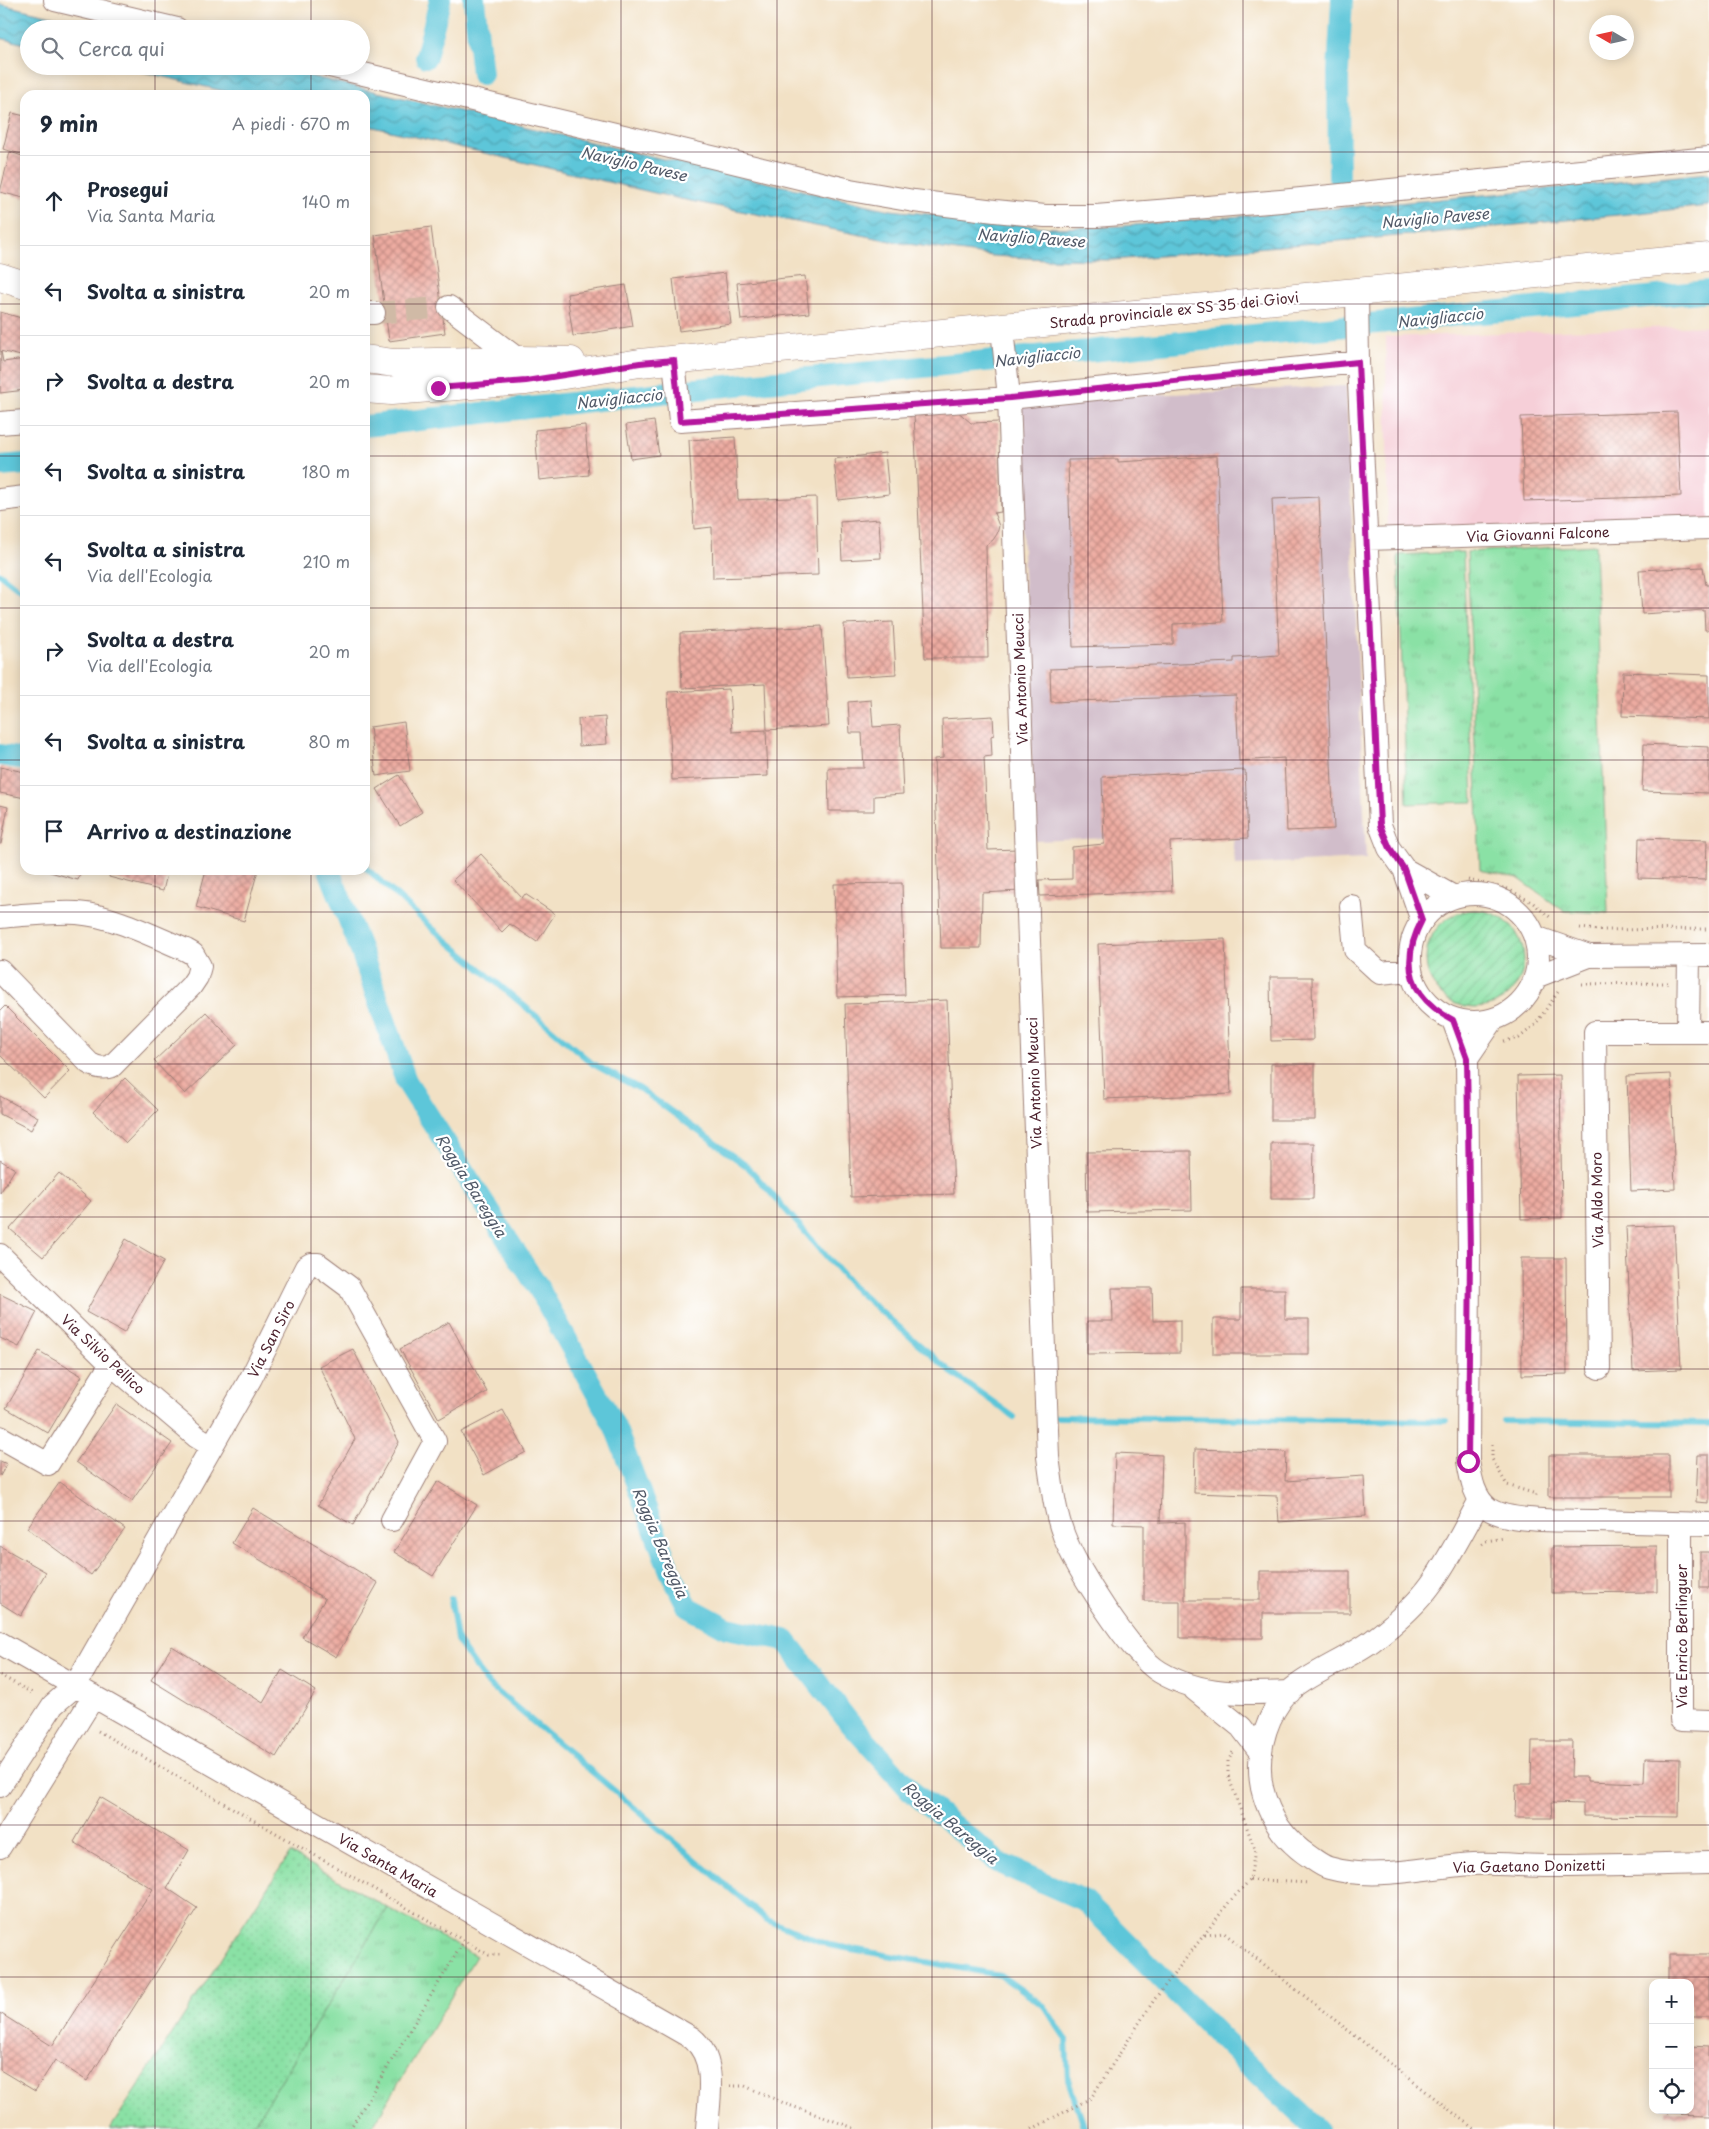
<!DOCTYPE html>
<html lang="it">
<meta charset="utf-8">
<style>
:root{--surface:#fff;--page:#f2f2f3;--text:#1f2937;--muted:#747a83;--line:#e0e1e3}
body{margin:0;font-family:"Playpen Sans",sans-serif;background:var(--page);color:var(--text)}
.controls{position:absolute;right:15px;bottom:15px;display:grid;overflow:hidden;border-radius:10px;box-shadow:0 2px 12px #0003}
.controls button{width:45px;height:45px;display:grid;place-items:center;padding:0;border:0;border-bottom:1px solid var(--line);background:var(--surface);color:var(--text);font:25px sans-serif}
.compass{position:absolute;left:1589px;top:15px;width:45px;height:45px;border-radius:50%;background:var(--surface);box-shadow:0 2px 12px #0003;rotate:279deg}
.stop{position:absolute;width:15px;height:15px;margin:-11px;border:4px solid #b5179e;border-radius:50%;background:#fff}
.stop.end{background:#b5179e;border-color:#fff;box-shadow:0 1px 5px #0008}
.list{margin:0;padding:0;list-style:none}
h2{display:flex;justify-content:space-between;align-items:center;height:65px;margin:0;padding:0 20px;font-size:21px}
h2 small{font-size:16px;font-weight:400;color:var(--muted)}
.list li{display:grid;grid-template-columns:32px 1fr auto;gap:15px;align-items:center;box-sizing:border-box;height:90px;padding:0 20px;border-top:1px solid var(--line)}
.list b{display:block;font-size:19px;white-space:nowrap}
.list p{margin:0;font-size:16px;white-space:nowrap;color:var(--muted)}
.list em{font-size:16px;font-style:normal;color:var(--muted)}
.icon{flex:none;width:28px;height:28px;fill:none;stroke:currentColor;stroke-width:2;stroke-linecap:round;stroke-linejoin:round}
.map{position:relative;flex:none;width:1709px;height:2129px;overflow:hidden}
.search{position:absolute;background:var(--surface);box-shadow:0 2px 12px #0003;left:20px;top:20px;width:350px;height:55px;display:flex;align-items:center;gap:12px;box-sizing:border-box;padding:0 18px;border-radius:28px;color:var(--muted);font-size:19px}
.panel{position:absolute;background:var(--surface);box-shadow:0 2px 12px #0003;left:20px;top:90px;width:350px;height:785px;border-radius:15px}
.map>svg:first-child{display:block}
.built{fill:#f6cfd8}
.industrial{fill:#d1bdca}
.grass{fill:url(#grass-dots);stroke:#6a8068}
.park{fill:url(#park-tufts);stroke:#6a8068}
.garden{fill:url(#garden-furrows);stroke:#6a8068}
.water{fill:url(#water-waves);stroke:#547282}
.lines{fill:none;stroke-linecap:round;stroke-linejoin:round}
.stream{stroke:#5dc6d9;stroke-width:6}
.canal{stroke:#5dc6d9;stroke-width:22}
.building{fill:url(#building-cross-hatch)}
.minor-tunnel{stroke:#d0baa6;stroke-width:22;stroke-dasharray:22 11;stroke-linecap:butt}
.minor-casing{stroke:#9e8078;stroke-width:24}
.major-casing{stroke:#9e8078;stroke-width:29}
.path{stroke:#9e8078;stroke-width:3;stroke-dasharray:1 4;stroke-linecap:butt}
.minor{stroke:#fff;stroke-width:22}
.major{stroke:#fff;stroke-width:28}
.route{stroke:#b5179e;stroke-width:6}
.grid{fill:none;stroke:#4a1f2b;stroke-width:1;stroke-opacity:0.55}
.labels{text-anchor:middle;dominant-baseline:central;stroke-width:4.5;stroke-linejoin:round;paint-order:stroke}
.street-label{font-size:14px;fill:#4a1f2b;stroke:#fff}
.water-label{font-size:15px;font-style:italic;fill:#515968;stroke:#fff}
</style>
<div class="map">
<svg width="1709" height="2129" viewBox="0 0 1709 2129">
<defs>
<pattern id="grass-dots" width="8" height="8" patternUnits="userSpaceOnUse" patternTransform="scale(1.25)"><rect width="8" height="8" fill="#8ae1a5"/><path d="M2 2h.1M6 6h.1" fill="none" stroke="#79c18e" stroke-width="1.8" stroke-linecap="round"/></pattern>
<pattern id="park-tufts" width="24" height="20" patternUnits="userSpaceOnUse" patternTransform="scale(1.25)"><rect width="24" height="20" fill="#8ae1a5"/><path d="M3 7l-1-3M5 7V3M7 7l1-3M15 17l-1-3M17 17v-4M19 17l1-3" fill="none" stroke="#79c18e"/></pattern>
<pattern id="garden-furrows" width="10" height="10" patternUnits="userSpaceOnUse" patternTransform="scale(1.25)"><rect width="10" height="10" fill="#8ae1a5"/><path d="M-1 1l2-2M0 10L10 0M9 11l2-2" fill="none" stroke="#79c18e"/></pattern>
<pattern id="water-waves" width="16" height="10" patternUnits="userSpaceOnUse" patternTransform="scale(1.25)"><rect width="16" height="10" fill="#5dc6d9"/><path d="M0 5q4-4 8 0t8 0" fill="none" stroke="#4fa0b0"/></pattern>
<pattern id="building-cross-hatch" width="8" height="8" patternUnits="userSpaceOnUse" patternTransform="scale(1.25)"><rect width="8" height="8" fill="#edaca1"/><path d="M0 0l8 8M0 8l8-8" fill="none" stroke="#c28b83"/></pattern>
</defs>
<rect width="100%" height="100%" fill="#fff"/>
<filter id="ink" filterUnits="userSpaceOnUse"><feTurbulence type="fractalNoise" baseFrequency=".02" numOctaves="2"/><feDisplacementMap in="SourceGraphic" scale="10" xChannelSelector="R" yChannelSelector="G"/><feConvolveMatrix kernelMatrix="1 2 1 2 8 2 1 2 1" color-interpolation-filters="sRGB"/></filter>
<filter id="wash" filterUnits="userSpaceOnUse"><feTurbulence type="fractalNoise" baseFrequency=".0096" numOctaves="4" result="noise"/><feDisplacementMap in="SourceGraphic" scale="20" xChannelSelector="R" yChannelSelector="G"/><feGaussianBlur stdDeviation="1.12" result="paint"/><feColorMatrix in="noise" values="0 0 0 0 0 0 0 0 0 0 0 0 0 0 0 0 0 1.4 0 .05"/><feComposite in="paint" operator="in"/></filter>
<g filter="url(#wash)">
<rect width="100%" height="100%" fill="#f2e1c5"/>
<!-- built -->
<path class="built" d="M1709,326v194l-321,24 -2,-207z"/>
<!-- industrial -->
<path class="industrial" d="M1346,386l20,473 -131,6 -2,-32 -198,8 -18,-440z"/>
<!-- grass -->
<path class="grass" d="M290,1853l98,55 -137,221h-141z"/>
<!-- park -->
<path class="park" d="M1595,545l13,368 -44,-2 -46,-33 -38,-8 -13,-318z
M1463,552l10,250 -66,2 -9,-249z
M388,1908l88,48 -105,173h-120z"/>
<!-- garden -->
<path class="garden" d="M1426 959a49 49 0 1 1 98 0a49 49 0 1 1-98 0Z"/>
<!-- water -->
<path class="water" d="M0,4l107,25h-78v16l-29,-7z
M118,66h149l417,98 207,46 162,18 70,-2 309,-26 277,-27v33l-275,27 -322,27 -67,-1 -52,-3 -92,-13 -225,-45 -311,-73v-30h-125z"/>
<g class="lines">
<!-- stream -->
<path class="stream" d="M0,574l25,20
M365,867l67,61 161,136 47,25 108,78 108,123 95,82 63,45
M1056,1417l390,4
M1504,1421l205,3
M451,1599l6,41 29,42 281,238 62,25 171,30 44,31 22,33 2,41 17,49"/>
<!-- canal -->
<path class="canal" d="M474,0l8,74
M426,57l14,-57
M1339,176l-1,-104 4,-72
M365,426l351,-39 993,-96
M0,466l25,-2
M0,755l25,4
M329,870l31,78 46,133 133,208 76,138 55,144 18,36 39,21 58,12 63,81 63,70 88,72 86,38 163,164 69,64"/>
</g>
<g id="blocks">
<!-- building -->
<path class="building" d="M12,113l13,3v39l-22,-6z
M10,152l15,5 -1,41 -24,-6z
M431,227l14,106 -56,8 -14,-106z
M725,273l6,51 -52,7 -6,-52z
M805,276l4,37 -68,7 -4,-37z
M626,285l7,41 -60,10 -6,-42z
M0,312l25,7v38l-25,-6z
M1,351l2,11 22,-3v31l-25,3z
M956,410l15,13 28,-1 2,90 -7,1 5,13 -2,8 -4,6 -7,5 2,113h-63l-11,-245z
M1677,412l4,84 -157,5 -3,-84z
M654,421l5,34 -28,4 -5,-34z
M585,425l4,50 -50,5 -4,-50z
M735,437l3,63 78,-3 2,78 -105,3 -1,-51 -18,2 -5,-89z
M885,453l4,41 -51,6 -4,-41z
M1217,456l6,166 -50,2v20l-100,3 -5,-187 50,-1v3z
M1319,497l15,332 -47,2 -3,-73 -45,3 -3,-66 -185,7 -1,-33 184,-7v-4l45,-3 -7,-156z
M879,519l2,39 -39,2 -2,-38z
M1703,567l3,18h3v45h-4l-1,-20 -62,4 -3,-44z
M893,622l3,52 -49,3 -3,-53z
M822,626l7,100 -62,4 -2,-46 -83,4 -2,-55z
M1623,672l86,3v44l-87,-3z
M729,689l3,43 34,-2 2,46 -96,4 -4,-88z
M871,700l2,27 27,-2 3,69 -29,2v15h-45l-1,-43h36l-2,-35h-12l-2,-31z
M993,716l1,19 -3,1 1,20 -8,1 4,93 30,-1 2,42 -38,2 -1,55h-40l-7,-189 9,-1 -1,-39z
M605,717l2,27 -28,2 -1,-27z
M404,722l6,49 -34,5 -6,-49z
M1644,744l65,3v46l-67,-2z
M0,767l25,5v26l-25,-5z
M1245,770l3,68 -78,4 2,49 -132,5 -1,-16 33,-1v-32l32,-3 -2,-67z
M399,775l23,37 -22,14 -23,-37z
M0,805l8,2 -7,37h-1z
M1639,838l68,2 -1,40 -68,-2z
M481,854l41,44 3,-4 30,20 -18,28 -27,-18 -8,8 -49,-52z
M43,870h38l-3,10z
M110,870h58l-5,21 -54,-14z
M206,870h52l-14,51 -48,-14z
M902,883l3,112 -68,2 -3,-113z
M1225,939l6,155 -127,5 -6,-155z
M1270,977h42l1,63 -42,1z
M947,1000l7,194 -103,3 -6,-193z
M5,1006l65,65 -26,27 -44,-43v-44z
M206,1012l31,33 -52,49 -31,-33z
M1271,1064h44v56h-44z
M1671,1074l4,115 -44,2 -4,-115z
M1560,1075l2,143 -41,1 -3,-143z
M125,1078l33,32 -32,33 -33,-31z
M0,1096l38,21 -7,13 -31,-16z
M1271,1143h43l-1,56h-42z
M1191,1151l1,59 -105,2 -1,-60z
M0,1160l15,9 -15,24z
M59,1173l32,28 -48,56 -33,-28z
M1674,1225l7,144 -48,2 -7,-144z
M126,1239l38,22 -40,72 -38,-21z
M1521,1258h45l1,116 -45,1z
M1112,1288h40l1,33 27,-1v33l-93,1v-33h26z
M1241,1289h44v30h24v35h-96v-35h28z
M0,1294l37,18 -18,35 -19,-9z
M449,1322l38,70 -48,27 -39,-70z
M353,1349l46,93 -46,83 -35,-20 37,-66 -36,-73z
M39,1351l43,25 -34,57 -42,-25z
M116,1404l56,39 -40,58 -56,-39z
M503,1410l23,42 -42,23 -23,-43z
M1195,1449l91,3 -1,29 79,-5 2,40 -87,6 -2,-26 -83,-3z
M1115,1453l47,2 -2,68 25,-1v78h75v-29h90v42h-87v25h-83v-37h-36v-76l-31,-1z
M1549,1455h120v42h-120z
M1698,1455h11v48l-13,-1z
M0,1461l7,3 -7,12z
M438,1481l39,24 -44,71 -39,-24z
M60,1482l65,47 -34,46 -64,-47z
M253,1508l125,75 -42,74 -34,-20 23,-38 -93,-56z
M0,1546l46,26 -25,44 -21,-13z
M1657,1546v46l-105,1v-46z
M1700,1552h9v36h-9z
M172,1646l91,57 19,-33 34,21 -40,66 -125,-77z
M1532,1741h40l-1,36h16v4l57,2 1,-25 35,1 -1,58 -96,-1v-12l-32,-1 1,15h-37l1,-34h15z
M100,1797l89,53 -22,38 30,20 -110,173 -32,-21 -20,31 -35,-21v-57l52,33 101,-157 -79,-47z
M1669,1955h40v62h-19v-34h-21z
M1690,2046l19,1v69l-43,-1v-5h24z"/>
</g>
</g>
<g filter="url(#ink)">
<use href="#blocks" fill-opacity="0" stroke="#9e8078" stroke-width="1"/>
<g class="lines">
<!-- minor-tunnel -->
<path class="minor-tunnel" d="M374,313l75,-6"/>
<defs>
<path id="minor" d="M55,0l122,29
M330,66l520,124 64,11 81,10 50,5h51l185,-15 428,-43
M1357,291l1,71 22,463 9,23 15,21 18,52
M449,307l70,53
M365,313h9
M1002,328l7,70 39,1059c4,27 6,53 16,79 12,32 67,119 96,136 40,24 86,22 130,20
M674,360l6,61 329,-23 349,-36
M0,423l25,-2
M0,500l25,-3
M1367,539l342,-11
M1404,869l50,28
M1410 958a64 64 0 1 1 128 0a64 64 0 1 1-128 0Z
M1351,906l4,44 25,23 31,-3
M0,917c25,-2 52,-5 77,-4 38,3 75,23 109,37l7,4 7,12 -3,11 -6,9 -79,80c-9,3 -15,2 -23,-3l-89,-92
M1535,937l54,19 120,-1
M1535,977l54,-21
M1453,1020l14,38 2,195 -1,208c3,18 6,37 21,48 21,14 79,11 106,12 38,1 76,2 114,3
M1688,1031l1,-76
M1467,1058l26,-38
M0,1255l111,109 86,73 15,9
M1599,1368l-4,-336h114
M0,1437l48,27 63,-100
M1480,1500c-15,28 -30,57 -48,83 -15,21 -39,42 -60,58 -24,18 -75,38 -91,59 -18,25 -25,58 -19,88 7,30 22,52 48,69 6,4 12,9 19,11 46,13 97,-1 144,-4 26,-1 52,2 78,2 53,0 106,-2 158,-3
M1681,1524v196l28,1
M0,1643l692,395c26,21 17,60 15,91
M1195,1690l46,37 20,26
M0,1786l53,-81 22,-19 176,-308 51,-103 4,-8 5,-3h7l31,23 86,154 -43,79
M0,1847l94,-151"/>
<path id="major" d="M0,277l25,8
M365,359l29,4 125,-3 52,1
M365,389l26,2 135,-10 114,-18 1069,-106"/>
</defs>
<!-- minor casing -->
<use href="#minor" class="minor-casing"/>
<!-- major casing -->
<use href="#major" class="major-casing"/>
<!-- path -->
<path class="path" d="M1468,880l40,9 25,14 18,15
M1580,928l17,2 112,-1
M1582,984l86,-1
M1504,1041l15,-3 16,-13 23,-33
M1492,1445v14l15,26 29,9 -1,5
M1482,1544l4,-3 18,-3
M0,1675l34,19
M98,1731l391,224h13
M1250,1880l59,3
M1205,1935l19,-2 250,196
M730,2086h15l41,18 71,25
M350,2129l114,-188
M1032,2129l59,-31 63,-98 76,-99 20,-21 5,-30 -27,-75v-14l5,-9"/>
<!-- minor -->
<use href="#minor" class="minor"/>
<!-- major -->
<use href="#major" class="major"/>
</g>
</g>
<g class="lines" filter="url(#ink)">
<!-- route -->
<path class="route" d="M438,388l88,-7 114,-18 34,-3 6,61 330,-23 348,-36 22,463 10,23 14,21 18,51c-23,44 -12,77 31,100l14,38 3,195 -2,208"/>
</g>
<!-- grid -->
<path class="grid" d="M155,0v29M311,0v29M466,0v2129M621,0v2129M777,0v2129M932,0v2129M1088,0v2129M1243,0v2129M1398,0v2129M1554,0v2129M155,66v29M311,66v29M0,152h25M365,152h1344M0,304h25M365,304h1344M0,456h25M365,456h1344M0,608h25M365,608h1344M0,760h25M365,760h1344M155,870v1259M311,870v1259M0,912h1709M0,1064h1709M0,1217h1709M0,1369h1709M0,1521h1709M0,1673h1709M0,1825h1709M0,1977h1709"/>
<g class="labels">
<!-- street labels -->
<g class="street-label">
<text transform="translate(1174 310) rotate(-6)">Strada provinciale ex SS 35 dei Giovi</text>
<text transform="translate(1538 534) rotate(-2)">Via Giovanni Falcone</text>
<text transform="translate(1020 679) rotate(-92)">Via Antonio Meucci</text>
<text transform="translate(1034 1083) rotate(-92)">Via Antonio Meucci</text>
<text transform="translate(1597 1200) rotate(-91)">Via Aldo Moro</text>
<text transform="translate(271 1339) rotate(-63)">Via San Siro</text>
<text transform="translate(103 1354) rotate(43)">Via Silvio Pellico</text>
<text transform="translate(1681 1636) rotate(-90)">Via Enrico Berlinguer</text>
<text transform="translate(388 1865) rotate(30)">Via Santa Maria</text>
<text transform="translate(1529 1866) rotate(-1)">Via Gaetano Donizetti</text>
</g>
<!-- water labels -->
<g class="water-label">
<text transform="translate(634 163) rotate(13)">Naviglio Pavese</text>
<text transform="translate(1435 217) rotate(-5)">Naviglio Pavese</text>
<text transform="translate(1031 237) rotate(4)">Naviglio Pavese</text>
<text transform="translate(1440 317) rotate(-6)">Navigliaccio</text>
<text transform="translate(1037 356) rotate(-6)">Navigliaccio</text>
<text transform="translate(619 398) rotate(-6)">Navigliaccio</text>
<text transform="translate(472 1185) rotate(58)">Roggia Bareggia</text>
<text transform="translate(661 1542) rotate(67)">Roggia Bareggia</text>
<text transform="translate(951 1822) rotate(40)">Roggia Bareggia</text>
</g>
</g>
</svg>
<div class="controls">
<button>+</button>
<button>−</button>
<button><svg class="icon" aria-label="locate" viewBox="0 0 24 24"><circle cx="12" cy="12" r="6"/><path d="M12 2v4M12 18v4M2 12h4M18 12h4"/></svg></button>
</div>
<svg class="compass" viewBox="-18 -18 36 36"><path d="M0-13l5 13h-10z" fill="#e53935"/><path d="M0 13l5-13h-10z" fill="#747a83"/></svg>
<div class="stop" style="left:1468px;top:1461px"></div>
<div class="stop end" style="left:438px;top:388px"></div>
<div class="search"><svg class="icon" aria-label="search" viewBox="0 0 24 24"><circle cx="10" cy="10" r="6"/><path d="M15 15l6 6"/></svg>Cerca qui</div>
<section class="panel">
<h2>9 min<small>A piedi · 670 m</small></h2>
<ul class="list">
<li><svg class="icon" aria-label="ahead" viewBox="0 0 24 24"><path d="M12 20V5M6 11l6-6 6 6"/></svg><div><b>Prosegui</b><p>Via Santa Maria</p></div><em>140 m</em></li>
<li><svg class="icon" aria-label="left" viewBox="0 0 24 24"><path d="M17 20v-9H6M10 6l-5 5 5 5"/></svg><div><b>Svolta a sinistra</b></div><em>20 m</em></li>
<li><svg class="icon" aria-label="right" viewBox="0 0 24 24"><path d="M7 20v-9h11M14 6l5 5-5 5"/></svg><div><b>Svolta a destra</b></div><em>20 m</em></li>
<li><svg class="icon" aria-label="left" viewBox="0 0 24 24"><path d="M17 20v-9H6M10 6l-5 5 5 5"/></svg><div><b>Svolta a sinistra</b></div><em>180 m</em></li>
<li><svg class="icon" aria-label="left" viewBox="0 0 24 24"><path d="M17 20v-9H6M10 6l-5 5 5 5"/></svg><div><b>Svolta a sinistra</b><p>Via dell'Ecologia</p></div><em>210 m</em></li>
<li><svg class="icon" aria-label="right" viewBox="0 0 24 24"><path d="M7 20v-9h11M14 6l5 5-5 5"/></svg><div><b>Svolta a destra</b><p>Via dell'Ecologia</p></div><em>20 m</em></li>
<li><svg class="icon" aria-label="left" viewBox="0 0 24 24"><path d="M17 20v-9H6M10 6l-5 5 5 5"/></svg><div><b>Svolta a sinistra</b></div><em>80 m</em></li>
<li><svg class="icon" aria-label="arrive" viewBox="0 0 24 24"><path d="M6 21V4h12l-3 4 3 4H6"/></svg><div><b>Arrivo a destinazione</b></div></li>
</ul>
</section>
</div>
